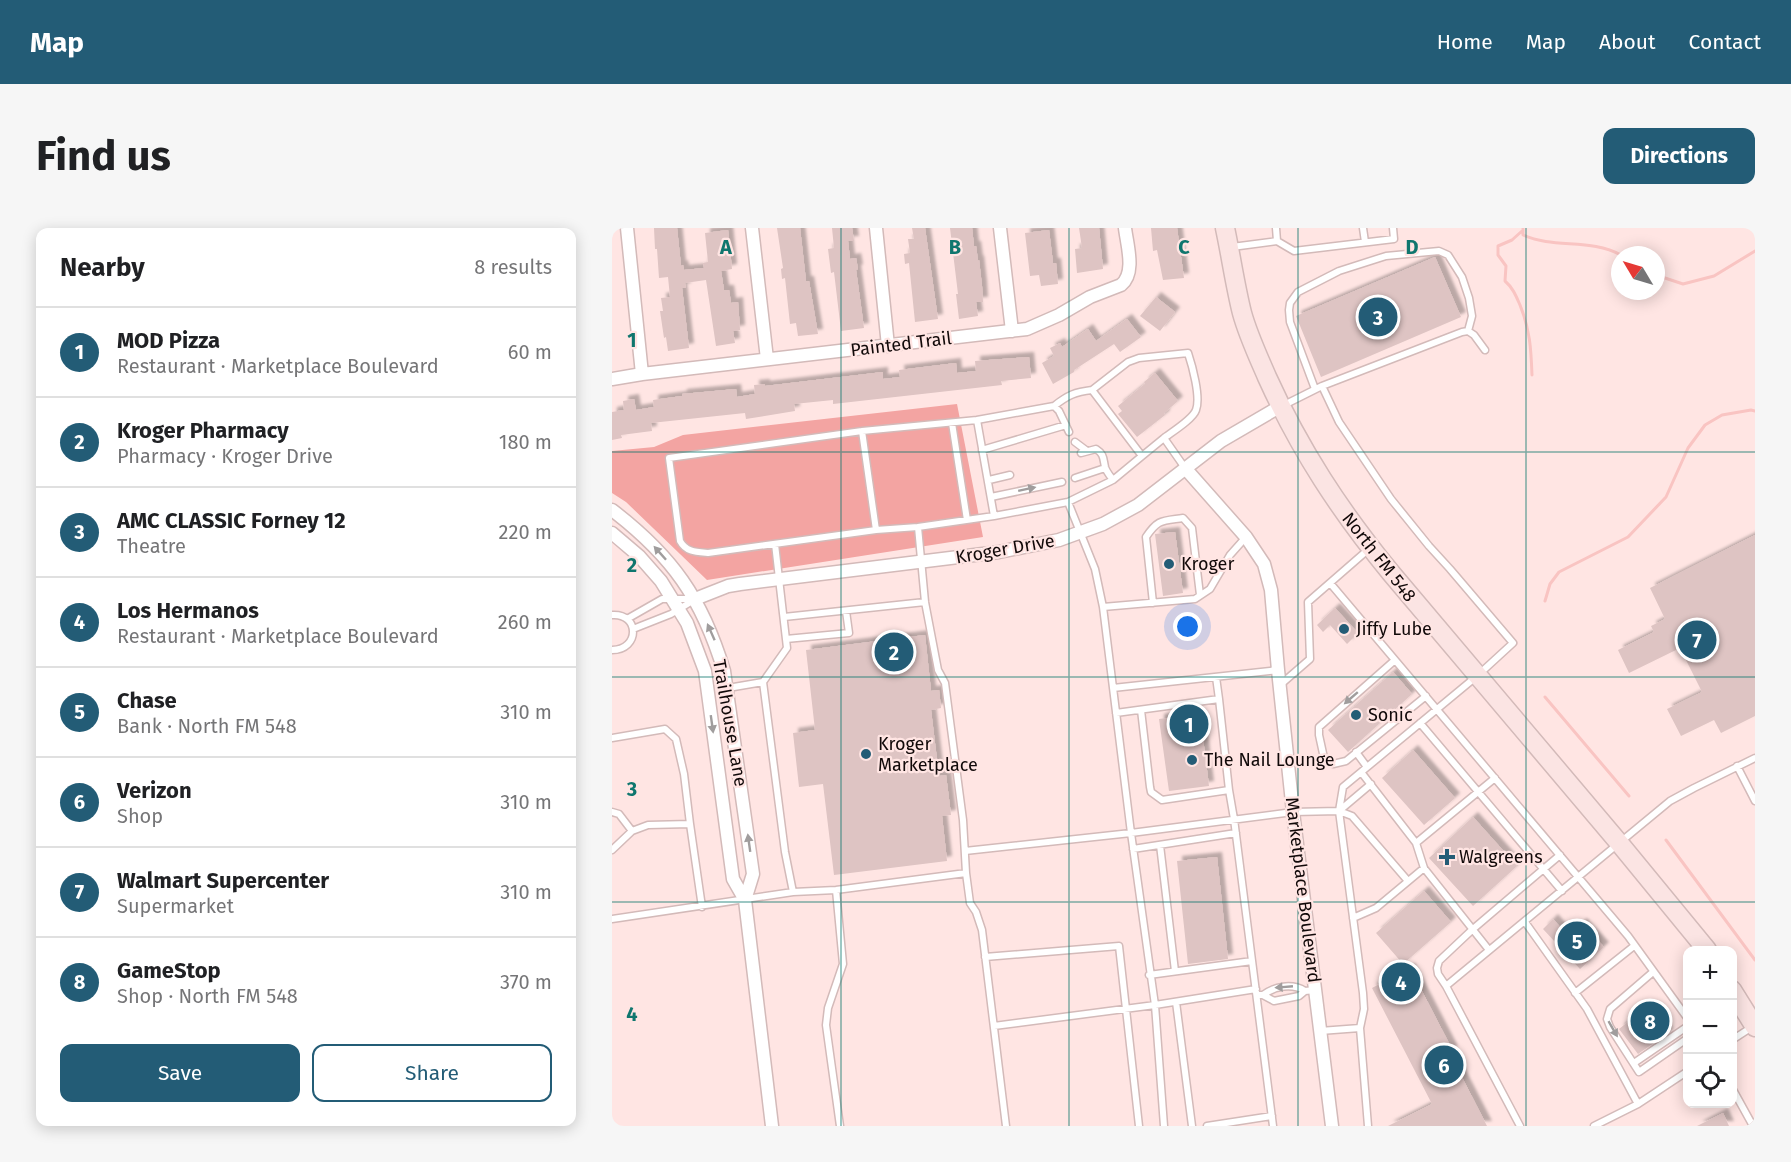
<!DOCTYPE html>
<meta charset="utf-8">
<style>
:root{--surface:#fff;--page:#f6f6f6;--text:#202124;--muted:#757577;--line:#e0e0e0;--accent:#235c76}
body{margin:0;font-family:"Fira Sans",sans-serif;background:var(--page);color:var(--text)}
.controls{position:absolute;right:18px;bottom:18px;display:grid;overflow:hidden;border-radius:12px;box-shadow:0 3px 15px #0003}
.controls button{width:54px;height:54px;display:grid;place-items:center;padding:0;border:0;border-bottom:2px solid var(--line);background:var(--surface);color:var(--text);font:30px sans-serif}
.compass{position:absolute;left:999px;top:18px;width:54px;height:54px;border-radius:50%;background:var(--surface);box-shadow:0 3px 15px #0003;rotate:308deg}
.you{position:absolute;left:576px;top:399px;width:21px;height:21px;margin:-15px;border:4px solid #fff;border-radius:50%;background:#1a73e8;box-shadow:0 0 0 9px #1a73e833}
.badge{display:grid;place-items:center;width:39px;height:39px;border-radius:50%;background:var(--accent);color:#fff;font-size:20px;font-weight:700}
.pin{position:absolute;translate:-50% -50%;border:3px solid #fff;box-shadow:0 2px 6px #0006}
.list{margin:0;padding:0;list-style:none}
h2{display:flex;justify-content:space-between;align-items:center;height:78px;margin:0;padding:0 24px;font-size:26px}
h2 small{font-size:20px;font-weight:400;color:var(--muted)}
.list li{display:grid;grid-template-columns:39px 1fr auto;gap:18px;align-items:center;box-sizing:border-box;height:90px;padding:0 24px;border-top:2px solid var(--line)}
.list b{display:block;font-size:22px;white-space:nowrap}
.list p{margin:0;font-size:20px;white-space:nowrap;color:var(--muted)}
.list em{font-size:20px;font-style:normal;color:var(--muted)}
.actions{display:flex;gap:12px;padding:18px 24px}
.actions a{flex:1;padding:14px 0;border:2px solid var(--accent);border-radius:12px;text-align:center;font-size:21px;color:var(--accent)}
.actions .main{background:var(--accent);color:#fff}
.icon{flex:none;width:33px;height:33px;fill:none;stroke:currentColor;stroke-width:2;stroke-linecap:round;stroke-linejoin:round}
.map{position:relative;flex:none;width:1143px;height:898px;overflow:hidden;border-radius:12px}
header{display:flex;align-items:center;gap:36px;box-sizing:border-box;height:84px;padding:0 30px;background:var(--accent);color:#fff}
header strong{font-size:28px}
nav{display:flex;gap:33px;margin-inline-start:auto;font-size:21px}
.intro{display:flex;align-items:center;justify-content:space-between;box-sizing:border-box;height:144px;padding:0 36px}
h1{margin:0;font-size:42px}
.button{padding:15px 27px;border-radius:12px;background:var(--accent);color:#fff;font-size:21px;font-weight:700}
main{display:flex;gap:36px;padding:0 36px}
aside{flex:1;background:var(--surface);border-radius:12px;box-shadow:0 3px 15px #0003}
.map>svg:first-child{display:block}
.green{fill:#f3a4a2}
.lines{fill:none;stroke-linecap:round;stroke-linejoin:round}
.stream{stroke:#f9c4c2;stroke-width:3}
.building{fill:#dec4c3;filter:url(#shadow)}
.service-casing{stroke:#d3bab9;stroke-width:9}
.minor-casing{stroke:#d3bab9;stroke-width:15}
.secondary-casing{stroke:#d3bab9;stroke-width:21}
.service{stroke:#fff;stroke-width:6}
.minor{stroke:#fff;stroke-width:12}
.secondary{stroke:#fbe4e3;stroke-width:18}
.oneway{fill:#a09d9d}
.grid{fill:none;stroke:#0f766e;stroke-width:1.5;stroke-opacity:0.55}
.poi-dot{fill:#235c76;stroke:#ffe5e3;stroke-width:2}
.labels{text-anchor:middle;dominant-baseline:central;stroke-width:4.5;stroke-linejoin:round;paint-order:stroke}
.street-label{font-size:18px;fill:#110909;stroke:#ffe5e3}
.poi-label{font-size:18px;fill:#110909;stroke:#ffe5e3;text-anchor:start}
.grid-label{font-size:20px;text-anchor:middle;font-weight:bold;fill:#0f766e;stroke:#ffe5e3;stroke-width:4.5;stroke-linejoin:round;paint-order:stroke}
</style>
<header>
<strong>Map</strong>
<nav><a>Home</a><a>Map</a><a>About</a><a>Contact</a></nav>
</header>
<div class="intro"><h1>Find us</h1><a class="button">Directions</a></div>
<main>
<aside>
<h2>Nearby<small>8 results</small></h2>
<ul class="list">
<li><span class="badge">1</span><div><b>MOD Pizza</b><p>Restaurant · Marketplace Boulevard</p></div><em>60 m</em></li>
<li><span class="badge">2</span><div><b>Kroger Pharmacy</b><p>Pharmacy · Kroger Drive</p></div><em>180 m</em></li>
<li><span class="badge">3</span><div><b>AMC CLASSIC Forney 12</b><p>Theatre</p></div><em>220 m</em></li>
<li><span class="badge">4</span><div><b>Los Hermanos</b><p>Restaurant · Marketplace Boulevard</p></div><em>260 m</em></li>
<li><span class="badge">5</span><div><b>Chase</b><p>Bank · North FM 548</p></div><em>310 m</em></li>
<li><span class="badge">6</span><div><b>Verizon</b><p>Shop</p></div><em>310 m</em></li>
<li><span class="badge">7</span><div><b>Walmart Supercenter</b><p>Supermarket</p></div><em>310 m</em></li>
<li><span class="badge">8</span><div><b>GameStop</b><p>Shop · North FM 548</p></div><em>370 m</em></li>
</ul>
<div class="actions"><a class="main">Save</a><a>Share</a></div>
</aside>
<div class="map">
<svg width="1143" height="898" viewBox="0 0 1143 898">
<defs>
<filter id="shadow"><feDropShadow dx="5" dy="-5" stdDeviation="1.5" flood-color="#0004"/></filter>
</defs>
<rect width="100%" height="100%" fill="#ffe5e3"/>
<!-- green -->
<path class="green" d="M345,176l26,133 -276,43 -81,-78 -14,-9v-42l42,-4 29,-12z"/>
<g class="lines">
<!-- stream -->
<path class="stream" d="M911,0v7c31,14 68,3 98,20
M910,3l-10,9 -14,6v9l8,11 -1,15c8,7 11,15 15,24 10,25 11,43 12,70
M1044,47l27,9 31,-8 41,-25
M933,373l5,-17 9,-12 69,-35 38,-40 22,-49 17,-23 17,-10 29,-5 4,1
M933,469l84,99
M1054,612l89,120"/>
</g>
<!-- building -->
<path class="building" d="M42,0h23l4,38 2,-1 1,5 20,-2 -1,-5 5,-1 -3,-29 23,-3 4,39 -11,2 3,19h5l2,13 7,-1 2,28 -7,1 2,12 -19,3 -10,-66 -21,3 1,5h-4l7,60 -21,3 -2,-14 -2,1 -4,-27h3l-2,-13 9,-1 -2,-20 -9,1 -2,-29h-2z
M165,0h23l6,53h3l9,53 -20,2 -2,-13 -6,1 -5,-46 -3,1 -1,-10 2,-1z
M220,0h20l2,13h-6l2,18 6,-1 2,11 -2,1 8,58 -23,3 -7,-59 -3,1 -3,-24 6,-1z
M300,0h13l13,91 -23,3 -6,-59 -4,1 -1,-10 6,-1 -2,-14h6z
M338,0h22l2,18h2l2,15 1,-1 3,26 1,16h-7l2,14 -19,3 -3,-25h2z
M467,0h20l4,41 -26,4 -2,-24 7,-1z
M539,0h26l7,50 -21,2 -6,-30 -4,1z
M437,2l4,33h3l2,21 -17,2 -2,-11 -9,1 -5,-43z
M823,29l26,60 -140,60 -25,-61z
M544,69l19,15 -15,19 -20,-15z
M515,91l14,18 -21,15 -6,-8 -40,26v2l-21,12 -11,-21 12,-7 -4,-8 10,-5 2,4 26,-18 8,12z
M417,129l2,21 -30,3 1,4 -169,19v-4l-39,4 1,7 -49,8 -1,-6 -94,10 1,8 -31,4 1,3 -10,2v-28l12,-2 -1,-9 11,-2 2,11 18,-3 -1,-7 29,-4v-2l54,-5 1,8 18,-3 -1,-9 11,-1v2l118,-14v7l17,-2 -1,-7 57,-7 1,10 19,-2 -1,-10z
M543,145l23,28 -14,12 1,2 -28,22 -19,-23 4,-3 -4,-5 27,-22 -1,-2z
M563,304l8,61 -20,3 -8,-62z
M1143,307v181l-34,17 -7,-13 -33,16 -14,-27 35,-17 -22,-44 -51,25 -11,-23 36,-18 -3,-6 14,-7 -15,-31z
M723,380l23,25 -11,11 -17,-19 -7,7 -6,-7z
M313,407l6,56 8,-1 2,18 -10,2 8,66 7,-1 5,40 -9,1 5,45 -113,14 -11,-91 -24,3 -6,-54 22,-3 -9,-80z
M781,444l19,22 -64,58 -20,-22z
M588,486l9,72 -40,5 -10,-72z
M801,522l42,48 -31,27 -42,-47z
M861,589l44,49 -44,40 -44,-48z
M605,629l11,102 -40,5 -11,-103z
M812,663l27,31 -48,42 -27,-31z
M941,691l15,17 14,-13 22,24 -24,22 -37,-40z
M798,740l43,83 -4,1 38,74h-99l44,-22 -60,-116z
M1035,779l21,26 -30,21 -19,-25z
M1111,885l6,13h-32z"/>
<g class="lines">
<defs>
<path id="service" d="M751,0l2,14
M665,13l17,10 100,-12 -1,-11
M620,19l45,-6 -1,-13
M710,158l140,-54 6,-1 6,4 11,15
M703,161l-25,-67 -1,-12 1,-7 8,-11 41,-21 47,-15 53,-5 9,4 14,22 7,21 3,18 -4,15
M442,178c14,-11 21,-14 38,-16
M340,195l15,97
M250,203l-193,27 11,83c6,11 16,11 28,12l168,-23
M457,204l-10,-21 -5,-5 -77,14 17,96 74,-14 27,67 8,38 28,226 24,172 101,-16
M552,210c8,-6 29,-19 32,-28 5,-13 -4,-45 -8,-57l-49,5 -11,4 -36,28 50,66 22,-18 21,30
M463,214l12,9
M370,222l84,-25
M463,250l30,-10
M377,252l21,-5
M501,252l29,-24
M379,269l71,-15
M456,274l45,-22c-3,-4 -7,-9 -8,-13 -2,-9 -1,-13 -9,-18l-15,4
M306,299l76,-11
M718,355l298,353 60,83
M541,375l-7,-66c12,-18 16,-16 37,-19l9,10 8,67
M491,379l92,-8 15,-10 20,-34 16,-18
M0,387c28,-2 28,35 0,35
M172,389l141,-15
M15,391l35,-20h33
M21,401l38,-15 23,-14
M174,411l63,-6 -3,-22
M783,432l-76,67v8l5,23 9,6 13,-3 80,-65
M668,457l30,-26 -2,-57 62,-54
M116,460l35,-6
M501,460l165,-18
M607,471l10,91
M529,482l9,77 1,5 11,8 67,-10 5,29 39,307
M504,485l103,-14 -3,-22
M808,495l142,168
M0,510l53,-9 11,10 8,35 6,50 -42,1 -16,6 -20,19
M744,524l11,15
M1125,538l18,35
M749,544l55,71 8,25 65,82
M727,583l13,5 56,65
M0,584l7,2 13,17
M78,596l12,83
M804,615l79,-65
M548,617l15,126
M521,621l103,-16
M353,623l166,-18 162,-21 46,-1 4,-24 134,-111 36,-33 -63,-74 -21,-23 -38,-47 -52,-77 -17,-36 -40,20
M354,645l4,30 6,9 6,18 24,196
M224,662l7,74 -15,44 -2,17 14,101
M181,664l43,-2 130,-17 -3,-53 -18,-137 -7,-13 -13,-68 -7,-75 -42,3 -14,-99 115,-11
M741,690l23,-10 48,-40
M0,691l181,-27 -8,-40 -22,-170 24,-34 -12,-104
M913,694l62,87 51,95
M373,729l134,-11 20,180
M1041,744l-43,37 -3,10 3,8 29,45 49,-34
M537,747l103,-14
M834,758l-8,-12 -1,-6 2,-7 34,-32 87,-74
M963,765l59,-47
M645,767h6l11,6 25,-5 6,-5 10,-1
M651,767c12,-9 29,-12 42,-4
M564,774l16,124
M382,798l161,-21 9,121
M708,803l40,-3
M1120,812l20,-13
M1022,835l54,-37
M1120,860l21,38
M595,898l65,-10
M756,898l-8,-98 4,-19 -1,-16 -24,-182 32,-27
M908,898l-74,-140 224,-185 24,-13 61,-30
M982,898l44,-22 50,-33"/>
<path id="minor" d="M15,0l15,146
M140,0l15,131
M264,0l12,118
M388,0l12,103
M0,151l30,-5 385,-45 32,-14 31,-18 31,-12c15,-12 6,-40 4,-57
M573,240l61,69 18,27 7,26 7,80 15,142 39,314
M0,282c60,46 90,88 112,161l29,203 -8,26 27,226
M0,305l27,23 22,25 26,42 18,48 28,208 12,21
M83,371l33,-13 12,-2 259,-32 60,-12 44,-16 35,-19 83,-64 60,-35"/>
<path id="secondary" d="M613,0c6,28 10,57 17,85 6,22 16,43 25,64 33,73 73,134 124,196l229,271 87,106
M1120,762l23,37"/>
</defs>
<!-- service casing -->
<use href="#service" class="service-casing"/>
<!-- minor casing -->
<use href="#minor" class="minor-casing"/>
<!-- secondary casing -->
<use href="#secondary" class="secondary-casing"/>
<!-- service -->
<use href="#service" class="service"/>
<!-- minor -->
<use href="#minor" class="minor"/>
<!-- secondary -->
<use href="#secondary" class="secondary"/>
</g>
<!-- one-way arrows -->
<defs><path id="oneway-solid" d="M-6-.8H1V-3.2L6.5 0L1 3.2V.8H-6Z" transform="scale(1.5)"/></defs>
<g class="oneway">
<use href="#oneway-solid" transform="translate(415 261) rotate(-12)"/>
<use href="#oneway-solid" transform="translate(48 325) rotate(-132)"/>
<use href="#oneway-solid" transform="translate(99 404) rotate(-114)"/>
<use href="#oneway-solid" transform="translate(739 470) rotate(139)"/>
<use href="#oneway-solid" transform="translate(100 496) rotate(82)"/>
<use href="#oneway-solid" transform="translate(137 615) rotate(-98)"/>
<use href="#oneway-solid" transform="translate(672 759) rotate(175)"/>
<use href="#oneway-solid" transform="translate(1001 801) rotate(60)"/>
</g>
<!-- grid -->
<path class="grid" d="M229,0v898M457,0v898M686,0v898M914,0v898M0,224h1143M0,449h1143M0,674h1143"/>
<!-- markers -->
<g class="poi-dot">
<circle cx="557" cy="336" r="6"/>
<circle cx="732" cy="401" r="6"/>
<circle cx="744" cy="487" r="6"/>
<circle cx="254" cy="526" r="6"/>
<circle cx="580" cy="532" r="6"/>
<path d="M832 620h6v6h6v6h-6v6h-6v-6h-6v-6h6z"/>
</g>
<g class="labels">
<!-- street labels -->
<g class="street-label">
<text transform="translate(289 116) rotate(-7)">Painted Trail</text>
<text transform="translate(393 321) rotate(-10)">Kroger Drive</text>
<text transform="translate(767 329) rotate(52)">North FM 548</text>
<text transform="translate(118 495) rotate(80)">Trailhouse Lane</text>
<text transform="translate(691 662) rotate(83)">Marketplace Boulevard</text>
</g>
<!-- poi labels -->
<g class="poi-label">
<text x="569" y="336">Kroger</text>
<text x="744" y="401">Jiffy Lube</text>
<text x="756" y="487">Sonic</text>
<text x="266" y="516">Kroger<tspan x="266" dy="21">Marketplace</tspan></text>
<text x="592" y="532">The Nail Lounge</text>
<text x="847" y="629">Walgreens</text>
</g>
</g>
<g class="grid-label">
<text x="114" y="26">A</text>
<text x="343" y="26">B</text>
<text x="572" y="26">C</text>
<text x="800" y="26">D</text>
<text x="20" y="119">1</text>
<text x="20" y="344">2</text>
<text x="20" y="568">3</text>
<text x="20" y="793">4</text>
</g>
</svg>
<div class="controls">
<button>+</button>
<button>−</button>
<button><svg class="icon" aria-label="locate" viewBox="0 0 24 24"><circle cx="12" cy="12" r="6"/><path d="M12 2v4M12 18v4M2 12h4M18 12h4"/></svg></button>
</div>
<svg class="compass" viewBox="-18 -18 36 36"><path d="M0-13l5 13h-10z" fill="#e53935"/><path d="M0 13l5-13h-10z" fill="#757577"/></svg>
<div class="you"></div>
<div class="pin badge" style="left:577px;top:496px">1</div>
<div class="pin badge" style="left:282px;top:424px">2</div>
<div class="pin badge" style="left:766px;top:89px">3</div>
<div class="pin badge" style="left:789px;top:754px">4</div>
<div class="pin badge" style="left:965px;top:713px">5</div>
<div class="pin badge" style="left:832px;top:837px">6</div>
<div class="pin badge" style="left:1085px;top:412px">7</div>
<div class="pin badge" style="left:1038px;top:793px">8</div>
</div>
</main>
